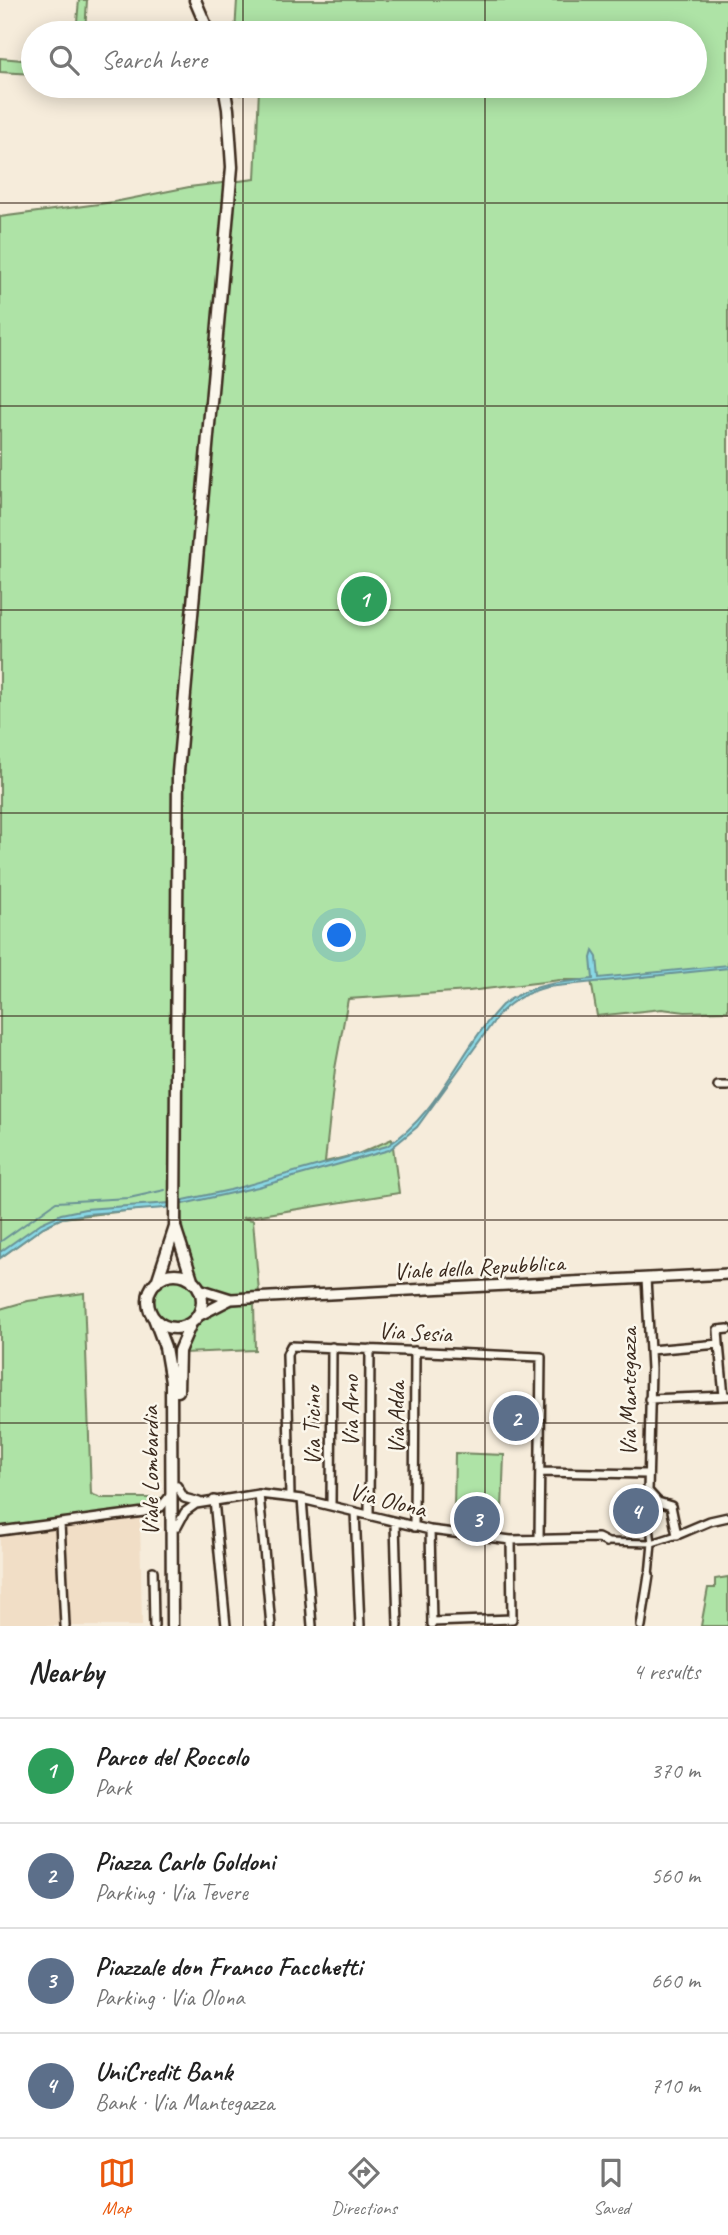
<!DOCTYPE html>
<meta charset="utf-8">
<style>
:root{--surface:#fff;--page:#f2f2f2;--text:#222;--muted:#767676;--line:#e0e0e0;--accent:#ea580c}
body{margin:0;font-family:Caveat,sans-serif;background:var(--page);color:var(--text)}
.you{position:absolute;left:340px;top:936px;width:24px;height:24px;margin:-18px;border:5px solid #fff;border-radius:50%;background:#1a73e8;box-shadow:0 0 0 10px #1a73e833}
.badge{display:grid;place-items:center;width:46px;height:46px;border-radius:50%;background:var(--accent);color:#fff;font-size:23px;font-weight:700}
.pin{position:absolute;translate:-50% -50%;border:4px solid #fff;box-shadow:0 2px 7px #0006}
.list{margin:0;padding:0;list-style:none}
h2{display:flex;justify-content:space-between;align-items:center;height:91px;margin:0;padding:0 28px;font-size:30px}
h2 small{font-size:23px;font-weight:400;color:var(--muted)}
.list li{display:grid;grid-template-columns:46px 1fr auto;gap:21px;align-items:center;box-sizing:border-box;height:105px;padding:0 28px;border-top:2px solid var(--line)}
.list b{display:block;font-size:26px;white-space:nowrap}
.list p{margin:0;font-size:23px;white-space:nowrap;color:var(--muted)}
.list em{font-size:23px;font-style:normal;color:var(--muted)}
.icon{flex:none;width:38px;height:38px;fill:none;stroke:currentColor;stroke-width:2;stroke-linecap:round;stroke-linejoin:round}
.map{position:relative;flex:none;width:728px;height:1626px;overflow:hidden}
.search{position:absolute;background:var(--surface);box-shadow:0 4px 18px #0003;left:21px;right:21px;top:21px;height:77px;display:flex;align-items:center;gap:18px;box-sizing:border-box;padding:0 24px;border-radius:38px;color:var(--muted);font-size:26px}
.sheet{height:511px;background:var(--surface)}
nav{display:flex;justify-content:space-around;align-items:center;box-sizing:border-box;height:98px;border-top:2px solid var(--line);background:var(--surface);font-size:19px;color:var(--muted)}
nav a{display:grid;justify-items:center;gap:4px}
nav .on{color:var(--accent)}
.map>svg:first-child{display:block}
.built{fill:#f1dec6}
.green{fill:#aee3a6;stroke:#748662;stroke-width:2}
.water{fill:#89d8e5;stroke:#6a9295;stroke-width:2}
.lines{fill:none;stroke-linecap:round;stroke-linejoin:round}
.stream{stroke:#6a9295;stroke-width:2}
.pedestrian-casing{stroke:#3b2a1e;stroke-width:10}
.minor-casing{stroke:#3b2a1e;stroke-width:12}
.tertiary-casing{stroke:#3b2a1e;stroke-width:14}
.secondary-casing{stroke:#3b2a1e;stroke-width:15}
.pedestrian{stroke:#fbf7ec;stroke-width:5}
.minor{stroke:#fbf7ec;stroke-width:7}
.tertiary{stroke:#fbf7ec;stroke-width:9}
.secondary{stroke:#fbf7ec;stroke-width:10}
.grid{fill:none;stroke:#3b2a1e;stroke-width:2;stroke-opacity:0.55}
.labels{text-anchor:middle;dominant-baseline:central;stroke-width:5;stroke-linejoin:round;paint-order:stroke}
.street-label{font-size:24px;fill:#3b2a1e;stroke:#fbf7ec}
</style>
<div class="map">
<svg width="728" height="1626" viewBox="0 0 728 1626">
<rect width="100%" height="100%" fill="#f6ecdb"/>
<filter id="ink" filterUnits="userSpaceOnUse"><feTurbulence type="fractalNoise" baseFrequency=".0143" numOctaves="2"/><feDisplacementMap in="SourceGraphic" scale="14" xChannelSelector="R" yChannelSelector="G"/><feConvolveMatrix kernelMatrix="1 2 1 2 8 2 1 2 1" color-interpolation-filters="sRGB"/></filter>
<g filter="url(#ink)">
<!-- built -->
<path class="built" d="M140,1518l2,108h-142v-90z"/>
<!-- green -->
<path class="green" d="M79,0h8l-2,33h-9z
M237,0h491v1011l-43,1 -23,-3 -65,7 -6,-36h-31l-91,11 -121,8 -13,70 -10,93 33,-8 34,-15 7,54 -157,25 11,2 6,72c-14,2 -30,4 -44,0 -32,-10 -33,-59 -34,-87l-119,13 -19,9 -43,31v-1041l114,-15 75,-15 66,-8 4,-90 -19,6 -3,-9h458v-53h-460z
M0,58l33,3v13l-33,-2z
M120,86h104l1,4 -105,-2z
M154 1301a21 21 0 1 1 42 0a21 21 0 1 1-42 0Z
M84,1293l7,201 10,4h62l-2,7 -14,3 -147,19v-218l28,-8z
M254,1302l1,48 -72,3c16,-40 30,-46 71,-51z
M455,1453l49,2 -2,55h-48z
M728,1577v49h-27l7,-38h7v-9z"/>
<!-- water -->
<path class="water" d="M593,951l4,6 2,21 129,-13v3l-181,19c-19,5 -33,12 -47,26l-83,114 -28,23 -131,37 -93,21 -79,6 -24,4 -19,9 -43,31v-6l41,-29 20,-9 24,-5 85,-6 60,-13 157,-44c52,-32 74,-98 115,-141 28,-21 57,-23 91,-26l-2,-21z"/>
<g class="lines">
<!-- stream -->
<path class="stream" d="M0,1242l56,-40 73,-4 36,-8"/>
<defs>
<path id="pedestrian" d="M606,1542l46,1 25,-8
M649,1575l3,-32 -3,-24 -5,-10v-4l8,-9"/>
<path id="minor" d="M718,1086h10
M646,1278l5,91 -3,122 10,11 13,4 6,29 33,-14 18,-4
M719,1344l5,52
M650,1350l69,-6 -1,-14 10,-1
M649,1399l79,-3
M540,1472l107,2
M177,1486l7,12 15,4
M259,1494l12,132
M290,1497l-3,-143 4,-8 250,11 -2,183
M302,1499l10,127
M214,1500l12,126
M331,1506l1,-159
M355,1512l5,114
M369,1515l1,-166
M60,1523l5,103
M395,1523l3,103
M177,1527l8,-15 11,-8 63,-10 43,5 128,31 81,10 87,-2 8,4
M414,1527l1,-176
M430,1530l2,94
M0,1531l144,-19 17,-5 9,-11
M153,1571l1,55
M432,1622l80,-3 -1,-79
M641,1626l8,-51"/>
<path id="tertiary" d="M199,1289l32,10 497,-25
M198,1316l33,-17"/>
<path id="secondary" d="M195,0l14,33
M175,1227l18,55
M148 1301a27 27 0 1 1 54 0a27 27 0 1 1-54 0Z
M157,1282l18,-55 3,-455 54,-605 -4,-58 -4,-23
M154,1318l11,29 6,35 1,244
M178,1391l1,-40 12,-28"/>
</defs>
<!-- pedestrian casing -->
<use href="#pedestrian" class="pedestrian-casing"/>
<!-- minor casing -->
<use href="#minor" class="minor-casing"/>
<!-- tertiary casing -->
<use href="#tertiary" class="tertiary-casing"/>
<!-- secondary casing -->
<use href="#secondary" class="secondary-casing"/>
<!-- pedestrian -->
<use href="#pedestrian" class="pedestrian"/>
<!-- minor -->
<use href="#minor" class="minor"/>
<!-- tertiary -->
<use href="#tertiary" class="tertiary"/>
<!-- secondary -->
<use href="#secondary" class="secondary"/>
</g>
</g>
<!-- grid -->
<path class="grid" d="M243,0v33M485,0v33M243,86v1540M485,86v1540M0,203h728M0,406h728M0,610h728M0,813h728M0,1016h728M0,1220h728M0,1423h728"/>
<g class="labels">
<!-- street labels -->
<g class="street-label">
<text transform="translate(479 1267) rotate(-3)">Viale della Repubblica</text>
<text transform="translate(415 1332) rotate(3)">Via Sesia</text>
<text transform="translate(628 1392) rotate(-90)">Via Mantegazza</text>
<text transform="translate(350 1411) rotate(-90)">Via Arno</text>
<text transform="translate(396 1418) rotate(-90)">Via Adda</text>
<text transform="translate(312 1426) rotate(-90)">Via Ticino</text>
<text transform="translate(150 1471) rotate(-90)">Viale Lombardia</text>
<text transform="translate(388 1500) rotate(14)">Via Olona</text>
</g>
</g>
</svg>
<div class="you"></div>
<div class="pin badge" style="left:364px;top:599px;background:#2e9e5b">1</div>
<div class="pin badge" style="left:516px;top:1418px;background:#5c6f8a">2</div>
<div class="pin badge" style="left:477px;top:1519px;background:#5c6f8a">3</div>
<div class="pin badge" style="left:636px;top:1511px;background:#5c6f8a">4</div>
<div class="search"><svg class="icon" aria-label="search" viewBox="0 0 24 24"><circle cx="10" cy="10" r="6"/><path d="M15 15l6 6"/></svg>Search here</div>
</div>
<section class="sheet">
<h2>Nearby<small>4 results</small></h2>
<ul class="list">
<li><span class="badge" style="background:#2e9e5b">1</span><div><b>Parco del Roccolo</b><p>Park</p></div><em>370 m</em></li>
<li><span class="badge" style="background:#5c6f8a">2</span><div><b>Piazza Carlo Goldoni</b><p>Parking · Via Tevere</p></div><em>560 m</em></li>
<li><span class="badge" style="background:#5c6f8a">3</span><div><b>Piazzale don Franco Facchetti</b><p>Parking · Via Olona</p></div><em>660 m</em></li>
<li><span class="badge" style="background:#5c6f8a">4</span><div><b>UniCredit Bank</b><p>Bank · Via Mantegazza</p></div><em>710 m</em></li>
</ul>
</section>
<nav>
<a class="on"><svg class="icon" aria-label="map" viewBox="0 0 24 24"><path d="M3 6l6-2 6 2 6-2v14l-6 2-6-2-6 2zM9 4v14M15 6v14"/></svg>Map</a>
<a><svg class="icon" aria-label="directions" viewBox="0 0 24 24"><path d="M12 3l9 9-9 9-9-9zM9 14v-3h6M13 9l2 2-2 2"/></svg>Directions</a>
<a><svg class="icon" aria-label="saved" viewBox="0 0 24 24"><path d="M7 4h10v16l-5-4-5 4z"/></svg>Saved</a>
</nav>
